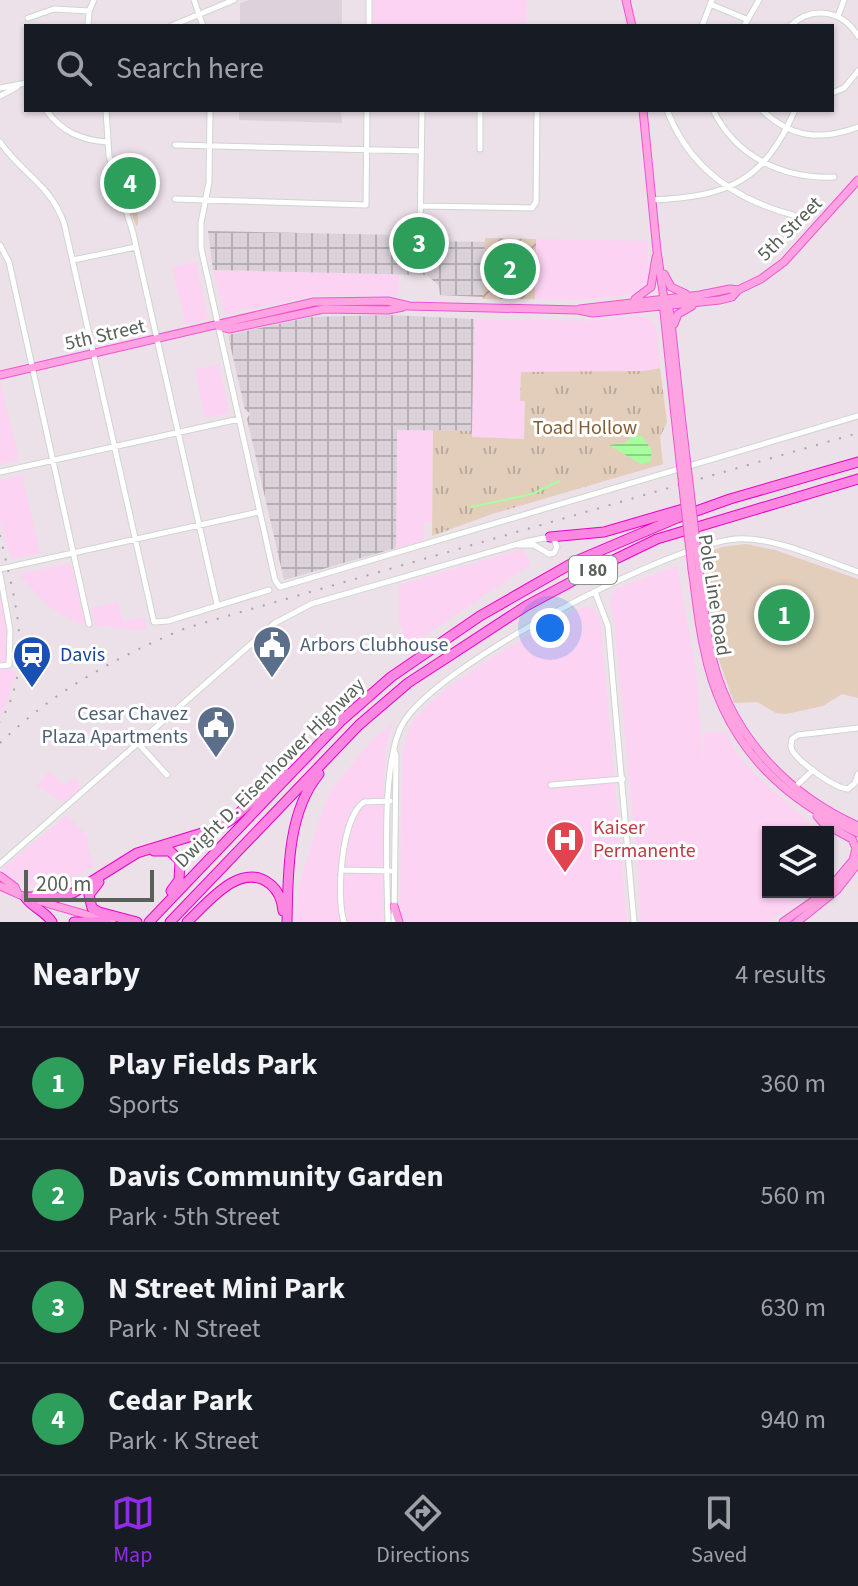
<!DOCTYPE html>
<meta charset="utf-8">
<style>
:root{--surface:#171b24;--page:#20242c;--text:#f1f3f6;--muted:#9ea1a6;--line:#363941;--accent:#902be6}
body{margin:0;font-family:"Source Sans 3",sans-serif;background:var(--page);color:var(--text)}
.controls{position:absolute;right:24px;bottom:24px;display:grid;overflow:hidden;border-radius:0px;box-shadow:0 2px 6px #0004}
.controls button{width:72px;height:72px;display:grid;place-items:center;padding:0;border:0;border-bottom:2px solid var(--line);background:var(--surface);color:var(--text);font:40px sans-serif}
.scale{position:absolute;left:24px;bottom:20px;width:130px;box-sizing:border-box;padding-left:8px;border:4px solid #586159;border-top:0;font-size:22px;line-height:28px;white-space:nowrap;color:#586159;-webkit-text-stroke:6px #fff;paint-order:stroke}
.you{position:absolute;left:550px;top:628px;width:28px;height:28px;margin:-20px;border:6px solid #fff;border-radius:50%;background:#1a73e8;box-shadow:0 0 0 12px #1a73e833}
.badge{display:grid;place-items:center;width:52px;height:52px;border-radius:50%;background:var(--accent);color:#fff;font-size:26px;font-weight:700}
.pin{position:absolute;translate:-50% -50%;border:4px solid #fff;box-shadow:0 2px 8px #0006}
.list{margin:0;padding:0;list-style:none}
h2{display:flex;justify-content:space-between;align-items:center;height:104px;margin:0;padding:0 32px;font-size:34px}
h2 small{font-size:26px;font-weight:400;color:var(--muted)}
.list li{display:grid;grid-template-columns:52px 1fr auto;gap:24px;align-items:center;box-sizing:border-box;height:112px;padding:0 32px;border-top:2px solid var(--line)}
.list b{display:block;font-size:30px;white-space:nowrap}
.list p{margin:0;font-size:26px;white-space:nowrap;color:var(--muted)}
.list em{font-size:26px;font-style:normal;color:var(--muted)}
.icon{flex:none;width:44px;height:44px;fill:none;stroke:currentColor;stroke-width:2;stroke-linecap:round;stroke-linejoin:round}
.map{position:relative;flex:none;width:858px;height:922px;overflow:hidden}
.search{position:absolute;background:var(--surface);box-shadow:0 2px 6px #0004;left:24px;right:24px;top:24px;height:88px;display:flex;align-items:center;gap:20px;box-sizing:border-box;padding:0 28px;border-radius:0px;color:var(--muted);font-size:30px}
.sheet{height:552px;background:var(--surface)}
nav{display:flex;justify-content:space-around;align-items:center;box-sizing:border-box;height:112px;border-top:2px solid var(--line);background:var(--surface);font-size:22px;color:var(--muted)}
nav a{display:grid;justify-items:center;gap:4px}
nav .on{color:var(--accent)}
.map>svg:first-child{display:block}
.commercial{fill:#fdd3f3}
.industrial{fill:url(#industrial-grid)}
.education{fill:#ddd1db}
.park{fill:url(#park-tufts)}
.garden{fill:url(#garden-furrows)}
.pitch{fill:#e3cebc}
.water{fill:url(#water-rules)}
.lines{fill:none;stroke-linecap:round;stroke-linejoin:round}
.stream{stroke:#a7fe9e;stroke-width:2}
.minor-casing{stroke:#ced5ce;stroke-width:7}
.major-casing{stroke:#ef55d3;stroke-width:9}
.highway-casing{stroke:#e803c5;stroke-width:11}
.minor{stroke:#fff;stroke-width:5}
.major{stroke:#fea2e2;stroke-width:7}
.highway{stroke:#fb87e3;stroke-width:9}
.rail{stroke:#a4a7a5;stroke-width:2;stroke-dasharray:2 10;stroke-linecap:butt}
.major-bridge-casing{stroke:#ef55d3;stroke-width:9;stroke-linecap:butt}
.major-bridge{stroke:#fea2e2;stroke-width:7}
.labels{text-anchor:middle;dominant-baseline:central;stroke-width:6;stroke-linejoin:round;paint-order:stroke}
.shield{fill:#fff;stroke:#8a908b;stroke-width:2}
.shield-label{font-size:18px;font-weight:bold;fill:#586159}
.street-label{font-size:20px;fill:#586159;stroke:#fff}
.park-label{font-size:20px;fill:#835d35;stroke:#fff}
.service-label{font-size:20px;fill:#4e5e75;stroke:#fff;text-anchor:start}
.transit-label{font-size:20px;fill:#164399;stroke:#fff;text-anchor:start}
.health-label{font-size:20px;fill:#be3a42;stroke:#fff;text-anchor:start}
</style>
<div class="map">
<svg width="858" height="922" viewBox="0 0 858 922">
<defs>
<pattern id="industrial-grid" width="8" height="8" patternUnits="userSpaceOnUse" patternTransform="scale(2)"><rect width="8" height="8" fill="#dad2d8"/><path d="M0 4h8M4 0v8" fill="none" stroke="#b4aeb2"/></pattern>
<pattern id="park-tufts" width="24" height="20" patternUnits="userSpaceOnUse" patternTransform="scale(2)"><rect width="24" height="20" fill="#e3cebc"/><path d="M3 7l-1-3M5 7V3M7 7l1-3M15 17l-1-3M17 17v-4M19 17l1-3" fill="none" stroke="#bbab9c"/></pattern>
<pattern id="garden-furrows" width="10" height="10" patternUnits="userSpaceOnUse" patternTransform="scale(2)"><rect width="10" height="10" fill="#e3cebc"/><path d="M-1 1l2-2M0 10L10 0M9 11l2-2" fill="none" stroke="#bbab9c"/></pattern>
<pattern id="water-rules" width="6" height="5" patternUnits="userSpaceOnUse" patternTransform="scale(2)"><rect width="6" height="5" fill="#a7fe9e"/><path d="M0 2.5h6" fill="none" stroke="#8bd184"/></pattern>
</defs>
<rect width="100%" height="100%" fill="#ece0e9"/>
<!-- commercial -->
<path class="commercial" d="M374,0h153l-1,26h-153z
M536,239l111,2 2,43 -8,8 -7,2 -59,6 -40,-1z
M196,262l12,57 -22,6 -14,-58z
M213,270l186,4v22l-79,-1 -95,19z
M638,316l11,3 7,8 4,41 -16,3 -74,1 -49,29h4l-1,38 -52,-2 2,-118 115,2z
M219,364l10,49 -24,5 -10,-48z
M0,382l19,78 -19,4z
M397,430h36l-1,93h-8v17l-28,8z
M22,475l18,78 -29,6 -11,-38v-41z
M523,549l8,15 -132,89v-18l5,-4 -5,-8v-38z
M71,563l11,47 3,16 -23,-11 -16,-11 -27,-30z
M677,566l19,103 9,115 -2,-51 23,-1 13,25 21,22 50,44 15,9h-57v60h45l-45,30h-127l-3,-52 -24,-251 -5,-18 7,-12z
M0,574l10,65 -2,20 3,11 5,1 -7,27 -9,18z
M118,602l5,20 21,-5 3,11 -5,3 -47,-6 -4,-17z
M584,607l9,2 7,9 27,304h-225l-2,-10 2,-159 9,-29 10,-13 26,-23 43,-29 46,-29z
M392,724l-6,24 -2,36 -1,138h-88l5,-39 23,-75 9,-19 41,-50z
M48,772l17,13 10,-8 6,11 -17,15 -27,-17z
M67,815l21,22v12l6,15 -23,18 -15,7 -28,-4 -24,-10 -1,-7z"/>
<!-- industrial -->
<path class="industrial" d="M208,231l192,4v11l38,1v-6l47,1 -2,55 -43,-2 -1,-9 -12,-11 -214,-5z
M389,315l85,4 -2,112 -75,-1 -1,118 -112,32 -37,-161 3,-6 -5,-3 -17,-75 83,-18z"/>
<!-- education -->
<path class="education" d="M250,0h92v26h-102v-23z
M239,110h102l1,13 -103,-3z"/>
<!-- park -->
<path class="park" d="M138,155v70l-2,1 -22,-70z
M660,368l7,54 -7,15 3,27 -171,50 -60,22 1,-106 39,1v6l52,2 1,-38h-5l1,-29 123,-1z"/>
<!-- garden -->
<path class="garden" d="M485,238l51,1 -1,60h-52z"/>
<!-- pitch -->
<path class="pitch" d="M746,544l29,6 83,29v119l-16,-4 -19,12 -37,8 -10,-1 -19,-11 -23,1 -18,-51 -13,-98 19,-7z"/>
<!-- water -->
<path class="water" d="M633,436h9l10,15 -2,11 -9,2 -32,-19 16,-2z"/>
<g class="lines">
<!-- stream -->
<path class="stream" d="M471,507l61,-13 27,-13"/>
<defs>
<path id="minor" d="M194,0l9,26
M710,4l36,15
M838,16l6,-16
M28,18l26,-9 35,2
M88,26l1,-15 5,-11
M171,26l63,-26
M369,26v-26
M702,26l10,-26
M744,26l15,-26
M790,26c22,-21 52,-16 68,10
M0,88l26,-5
M832,93l12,-5 14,-17
M0,96l17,-9
M46,110c16,22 35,30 61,32
M106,110l3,46 24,77 84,371
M210,110l-1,72 -8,41v25l74,332 5,7 578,-171
M667,110c22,58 69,90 126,105
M713,110c23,47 70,69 121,67
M762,110c29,28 58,31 96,17
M0,142c22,32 50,42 64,81l90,399 14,-1 101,-31
M175,145l246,6
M480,149v-39
M175,199l191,6 1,-95
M652,200c75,-3 112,-18 143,-90
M421,206l111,2 4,-6 1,-92
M420,234l2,-124
M0,245l9,17 80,362
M73,260l63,-13
M0,472l239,-53
M0,569l259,-57
M0,574l10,56 -1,35 -9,1
M595,592l13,34 26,296
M858,728l-60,7 -6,4c-1,6 -2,8 1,13 9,12 41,36 55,37l7,-6 3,-9
M137,742l30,33
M394,750l2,6 -2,166
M551,785l72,-6
M795,787l18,-17
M0,864l275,-241 36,-19 214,-62 19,-4 10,1 3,8 -3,6 -5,1 -15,-9h-15
M342,870l48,1
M344,922c-8,-25 -3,-105 20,-120l26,-1
M388,922c-1,-47 -7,-159 14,-197 31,-59 268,-181 334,-186 37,-3 87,21 122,33"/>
<path id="major" d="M626,0l6,26
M643,110l14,141 7,48 6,14 10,93
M664,274l7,13 15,7
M635,299l16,-12 5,-30
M663,302l11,105
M580,309l120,-14 30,-6 8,1
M674,324l4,-10 14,-8
M218,326l11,3 95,-20 64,1 15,-3
M0,375l314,-73 74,-1 21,5 169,4 15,3 127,-13 12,-3 6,-7 23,-11 23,-17 74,-82
M699,567c3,27 6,54 11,80 16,83 73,145 148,179
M692,569c4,26 6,53 12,79 17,89 73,149 154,185
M817,816l6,7 29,16 4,9 -3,13
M0,876l15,11 3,7
M0,886l25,11 87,25
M828,890l27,-32
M394,906l5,16
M783,922l43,-30
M797,922l40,-32 21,-27"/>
<path id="highway" d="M550,537l54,-5 79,-23
M154,851h16l10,10 -1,19 -8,11
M99,882l-10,13 3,13 7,4 38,10
M25,897h33l15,-4 64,-40 78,-24 16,-9 54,-48
M25,897c8,11 20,14 27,25
M74,922h16
M92,922l14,-1
M149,922l193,-202 49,-43 89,-61 96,-55 101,-43 53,-19 128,-37
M170,922l189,-197 49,-42 118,-77 69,-37 62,-30 201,-60
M187,922c20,-18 53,-62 83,-38 9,7 12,16 13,27
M287,922c1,-47 0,-110 32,-148"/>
</defs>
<!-- minor casing -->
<use href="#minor" class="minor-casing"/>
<!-- major casing -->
<use href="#major" class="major-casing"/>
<!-- highway casing -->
<use href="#highway" class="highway-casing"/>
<!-- minor -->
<use href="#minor" class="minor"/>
<!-- major -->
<use href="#major" class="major"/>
<!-- highway -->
<use href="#highway" class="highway"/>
<!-- rail -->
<path class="rail" d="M0,535c14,64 36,127 0,187
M0,743c54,-52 116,-86 186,-115l672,-195"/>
<defs>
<path id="major-bridge" d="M680,406l19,161
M674,407l18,162"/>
</defs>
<!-- major-bridge casing -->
<use href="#major-bridge" class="major-bridge-casing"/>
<!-- major-bridge -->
<use href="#major-bridge" class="major-bridge"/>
</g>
<!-- icons -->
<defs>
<symbol id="civic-pin" viewBox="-11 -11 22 30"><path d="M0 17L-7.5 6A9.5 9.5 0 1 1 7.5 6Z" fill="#5c6f8a" stroke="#fff"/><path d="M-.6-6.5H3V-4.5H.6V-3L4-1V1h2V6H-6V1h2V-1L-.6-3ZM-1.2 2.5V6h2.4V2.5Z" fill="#fff"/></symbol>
<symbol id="station-pin" viewBox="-11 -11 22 30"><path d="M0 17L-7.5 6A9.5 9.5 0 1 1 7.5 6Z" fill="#1a4fb4" stroke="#fff"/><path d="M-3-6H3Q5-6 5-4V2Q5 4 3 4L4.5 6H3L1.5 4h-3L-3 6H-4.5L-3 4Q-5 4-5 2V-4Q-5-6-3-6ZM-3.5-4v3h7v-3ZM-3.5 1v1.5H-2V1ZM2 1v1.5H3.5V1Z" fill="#fff"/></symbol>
<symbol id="hospital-pin" viewBox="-11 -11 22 30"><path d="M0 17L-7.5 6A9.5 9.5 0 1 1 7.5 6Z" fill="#e0444e" stroke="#fff"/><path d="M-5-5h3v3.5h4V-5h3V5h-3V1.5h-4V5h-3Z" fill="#fff"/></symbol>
</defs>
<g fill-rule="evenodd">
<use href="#civic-pin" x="250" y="623" width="44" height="60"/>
<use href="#station-pin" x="10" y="633" width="44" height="60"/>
<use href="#civic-pin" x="194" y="703" width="44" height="60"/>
<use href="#hospital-pin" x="543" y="818" width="44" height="60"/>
</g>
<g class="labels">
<!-- shield labels -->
<rect class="shield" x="569" y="556" width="48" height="28" rx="6"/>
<g class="shield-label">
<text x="593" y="570">I 80</text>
</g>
<!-- street labels -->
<g class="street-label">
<text transform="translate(790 229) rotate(-45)">5th Street</text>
<text transform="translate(105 335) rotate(-13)">5th Street</text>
<text transform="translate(714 595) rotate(81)">Pole Line Road</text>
<text transform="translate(270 773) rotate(-45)">Dwight D. Eisenhower Highway</text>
</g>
<!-- park labels -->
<g class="park-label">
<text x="585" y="428">Toad Hollow</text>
</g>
<!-- service labels -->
<g class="service-label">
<text x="300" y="645">Arbors Clubhouse</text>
<text x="188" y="714" text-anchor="end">Cesar Chavez<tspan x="188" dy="23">Plaza Apartments</tspan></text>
</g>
<!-- transit labels -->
<g class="transit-label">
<text x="60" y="655">Davis</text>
</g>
<!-- health labels -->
<g class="health-label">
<text x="593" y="828">Kaiser<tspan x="593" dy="23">Permanente</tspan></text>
</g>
</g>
</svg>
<div class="controls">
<button><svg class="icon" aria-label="layers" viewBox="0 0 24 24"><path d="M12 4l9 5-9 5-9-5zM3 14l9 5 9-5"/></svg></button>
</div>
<div class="scale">200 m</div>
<div class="you"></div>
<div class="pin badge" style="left:784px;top:615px;background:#2e9e5b">1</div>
<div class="pin badge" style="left:510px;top:269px;background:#2e9e5b">2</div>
<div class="pin badge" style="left:419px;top:243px;background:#2e9e5b">3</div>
<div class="pin badge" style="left:130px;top:183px;background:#2e9e5b">4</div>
<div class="search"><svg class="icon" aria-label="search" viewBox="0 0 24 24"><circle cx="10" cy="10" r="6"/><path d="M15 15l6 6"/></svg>Search here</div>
</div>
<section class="sheet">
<h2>Nearby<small>4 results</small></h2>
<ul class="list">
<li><span class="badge" style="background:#2e9e5b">1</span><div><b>Play Fields Park</b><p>Sports</p></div><em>360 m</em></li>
<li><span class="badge" style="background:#2e9e5b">2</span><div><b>Davis Community Garden</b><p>Park · 5th Street</p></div><em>560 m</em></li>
<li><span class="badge" style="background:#2e9e5b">3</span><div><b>N Street Mini Park</b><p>Park · N Street</p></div><em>630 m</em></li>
<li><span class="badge" style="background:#2e9e5b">4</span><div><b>Cedar Park</b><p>Park · K Street</p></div><em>940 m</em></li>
</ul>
</section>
<nav>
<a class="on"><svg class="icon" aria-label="map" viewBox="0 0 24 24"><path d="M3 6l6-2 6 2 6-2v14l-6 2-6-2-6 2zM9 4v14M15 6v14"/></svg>Map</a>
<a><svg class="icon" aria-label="directions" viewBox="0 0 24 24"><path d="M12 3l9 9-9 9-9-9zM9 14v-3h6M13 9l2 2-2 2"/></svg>Directions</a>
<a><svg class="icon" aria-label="saved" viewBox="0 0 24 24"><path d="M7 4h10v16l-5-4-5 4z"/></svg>Saved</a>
</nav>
